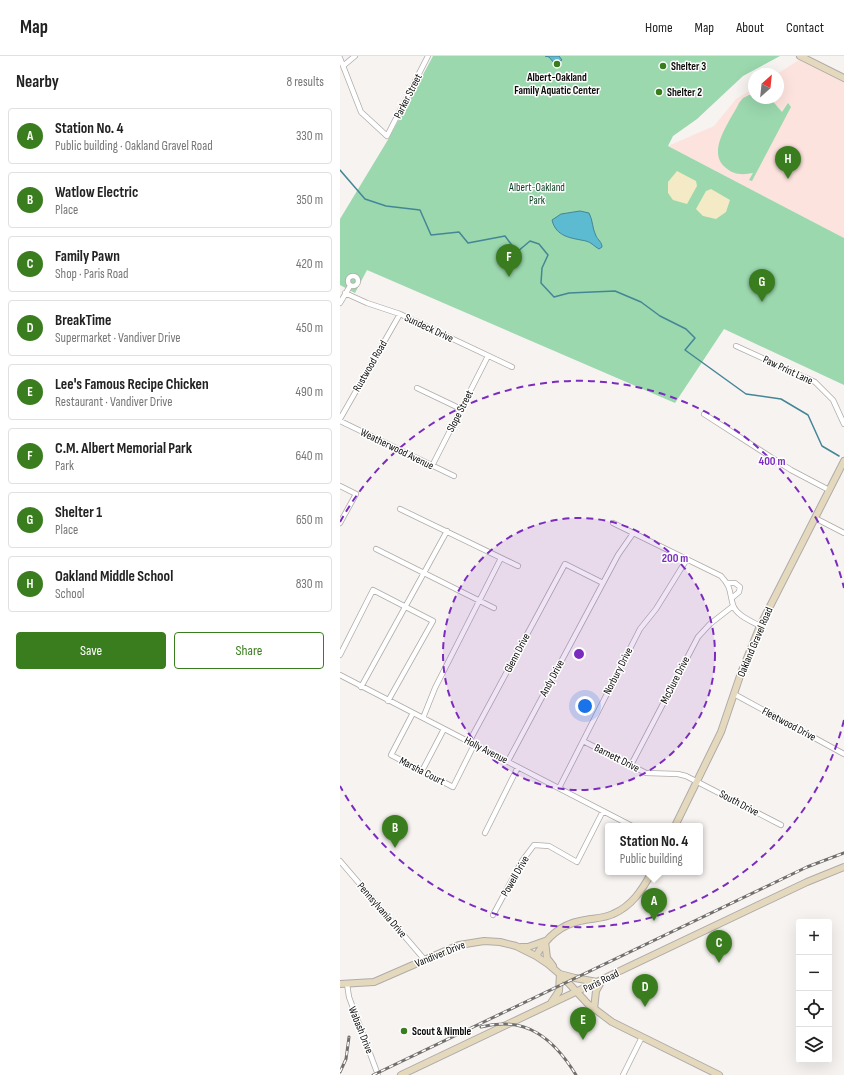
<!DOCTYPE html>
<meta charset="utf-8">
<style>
:root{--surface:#fff;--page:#f2f2f2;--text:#222;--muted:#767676;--line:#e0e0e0;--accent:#3a7d1e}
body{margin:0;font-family:"Sofia Sans Condensed",sans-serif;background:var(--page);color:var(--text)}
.controls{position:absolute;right:12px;bottom:12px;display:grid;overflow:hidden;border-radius:4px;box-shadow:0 4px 16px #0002}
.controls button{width:36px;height:36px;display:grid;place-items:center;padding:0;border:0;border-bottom:1px solid var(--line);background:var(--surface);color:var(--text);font:20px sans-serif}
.compass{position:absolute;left:408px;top:12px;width:36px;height:36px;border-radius:50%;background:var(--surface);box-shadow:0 4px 16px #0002;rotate:27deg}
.you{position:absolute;left:245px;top:650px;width:14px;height:14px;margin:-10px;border:3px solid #fff;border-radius:50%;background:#1a73e8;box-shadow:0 0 0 6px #1a73e833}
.badge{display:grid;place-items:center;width:26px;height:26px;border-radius:50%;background:var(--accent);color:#fff;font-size:13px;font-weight:700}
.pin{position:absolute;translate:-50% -33px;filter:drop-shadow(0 1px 2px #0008)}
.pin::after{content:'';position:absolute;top:21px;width:14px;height:12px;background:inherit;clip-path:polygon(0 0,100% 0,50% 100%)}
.popup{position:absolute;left:265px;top:767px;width:98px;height:52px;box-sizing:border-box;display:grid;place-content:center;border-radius:4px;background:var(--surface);filter:drop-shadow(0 1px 3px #0005);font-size:13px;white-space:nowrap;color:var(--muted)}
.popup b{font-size:15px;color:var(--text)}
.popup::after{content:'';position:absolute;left:50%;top:100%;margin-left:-8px;border:8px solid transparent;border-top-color:var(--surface)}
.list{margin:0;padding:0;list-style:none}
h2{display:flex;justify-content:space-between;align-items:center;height:52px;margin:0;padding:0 16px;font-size:17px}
h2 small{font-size:13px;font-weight:400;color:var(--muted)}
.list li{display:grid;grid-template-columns:26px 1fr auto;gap:12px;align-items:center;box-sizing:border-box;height:56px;margin:0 8px 8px;padding:0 8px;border:1px solid var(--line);border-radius:4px}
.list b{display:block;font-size:15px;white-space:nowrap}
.list p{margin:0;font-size:13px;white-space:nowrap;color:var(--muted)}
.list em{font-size:13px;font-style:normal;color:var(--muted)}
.actions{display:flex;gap:8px;padding:12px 16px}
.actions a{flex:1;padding:9px 0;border:1px solid var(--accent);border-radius:4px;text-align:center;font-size:14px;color:var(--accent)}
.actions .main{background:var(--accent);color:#fff}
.icon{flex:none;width:22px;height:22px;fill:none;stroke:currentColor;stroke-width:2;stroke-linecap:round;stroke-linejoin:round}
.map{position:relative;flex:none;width:504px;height:1019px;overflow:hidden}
header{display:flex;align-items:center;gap:24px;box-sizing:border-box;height:56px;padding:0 20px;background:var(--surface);border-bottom:1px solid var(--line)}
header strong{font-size:19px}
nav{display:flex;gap:22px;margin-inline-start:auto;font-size:14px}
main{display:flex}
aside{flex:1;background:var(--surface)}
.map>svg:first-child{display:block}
.education{fill:#fde3de}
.green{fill:#9bd8ae}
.sand{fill:#f4eac5}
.water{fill:#5cbad1;stroke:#448696}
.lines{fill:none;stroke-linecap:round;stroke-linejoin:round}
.stream{stroke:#448696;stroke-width:1.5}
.street-casing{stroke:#afaba9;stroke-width:6}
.secondary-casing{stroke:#afaba9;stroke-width:8}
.street{stroke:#fff;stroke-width:4.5}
.secondary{stroke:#e5d9bd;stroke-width:6}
.rail-casing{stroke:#72706e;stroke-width:3}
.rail{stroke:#fff;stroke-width:1.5;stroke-dasharray:4.5;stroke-linecap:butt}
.ring{fill:none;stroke:#7b2cbf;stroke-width:2;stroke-dasharray:7 5}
.poi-dot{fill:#3a7d1e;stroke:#fff;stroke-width:1.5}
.labels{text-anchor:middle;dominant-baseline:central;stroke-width:3;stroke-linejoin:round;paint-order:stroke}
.poi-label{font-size:11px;font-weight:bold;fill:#0d0c0b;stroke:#fff;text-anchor:start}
.street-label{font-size:11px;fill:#0d0c0b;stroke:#fff}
.park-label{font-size:11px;fill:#0b4023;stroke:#fff}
.centre{fill:#7b2cbf;stroke:#fff;stroke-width:2}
.ring-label{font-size:12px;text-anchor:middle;font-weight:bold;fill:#7b2cbf;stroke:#fff;stroke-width:3;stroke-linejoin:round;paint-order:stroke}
</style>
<header>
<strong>Map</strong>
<nav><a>Home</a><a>Map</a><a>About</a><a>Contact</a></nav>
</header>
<main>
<aside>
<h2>Nearby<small>8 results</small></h2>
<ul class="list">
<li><span class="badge">A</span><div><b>Station No. 4</b><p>Public building · Oakland Gravel Road</p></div><em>330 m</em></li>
<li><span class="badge">B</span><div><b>Watlow Electric</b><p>Place</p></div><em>350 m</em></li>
<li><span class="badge">C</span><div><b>Family Pawn</b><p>Shop · Paris Road</p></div><em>420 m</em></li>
<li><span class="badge">D</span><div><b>BreakTime</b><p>Supermarket · Vandiver Drive</p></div><em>450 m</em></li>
<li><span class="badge">E</span><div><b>Lee's Famous Recipe Chicken</b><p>Restaurant · Vandiver Drive</p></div><em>490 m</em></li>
<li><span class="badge">F</span><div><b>C.M. Albert Memorial Park</b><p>Park</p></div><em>640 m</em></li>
<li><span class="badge">G</span><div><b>Shelter 1</b><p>Place</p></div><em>650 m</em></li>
<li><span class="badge">H</span><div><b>Oakland Middle School</b><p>School</p></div><em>830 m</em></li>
</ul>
<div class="actions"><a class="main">Save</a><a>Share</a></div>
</aside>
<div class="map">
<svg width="504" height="1019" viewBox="0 0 504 1019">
<rect width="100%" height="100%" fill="#f7f3f1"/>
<!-- education -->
<path class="education" d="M459,4l45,22v156l-176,-92 46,-20 22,-27 18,-11v10h24l-1,-24z"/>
<!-- green -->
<path class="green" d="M93,0h347l-37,20 -46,43 -24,17 -5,10 176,92v147l-120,-56 -49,74 -308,-133 -12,23 -15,-8v-66l49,-81z
M409,39h5v3h16l12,14 6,-9 3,4 -39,74 -3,-1 4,-7c-10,2 -19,2 -27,-5 -21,-16 5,-48 13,-65l4,-5z"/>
<!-- sand -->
<path class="sand" d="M337,115l19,10 1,5 -10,18 -14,-4 -5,-7v-11z
M371,133l19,11 -4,12 -10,7 -13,-3 -7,-7 10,-18z"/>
<!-- water -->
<path class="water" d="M205,0h14l3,4 -8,3 -5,-6z
M240,155l9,2c4,7 3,15 7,23 2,4 6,6 6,11l-3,2c-4,-2 -8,-7 -13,-8 -15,-3 -30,-4 -34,-21l9,-6z"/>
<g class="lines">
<!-- stream -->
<path class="stream" d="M0,114l25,29 21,7 34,4 11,25 28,-3 9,11 37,-7 12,16 13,-11 9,3 9,11 -6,13 -1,15 13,14 15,-4 46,-2 26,11 19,14 26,13 9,9 -10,12 61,44 35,5 27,16 14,31 17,10"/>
<defs>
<path id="street" d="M0,2l21,54 26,24 41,-80
M3,10l12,-10
M8 225a5 5 0 1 1 10 0a5 5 0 1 1-10 0Z
M5,237l22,10 33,11 112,53
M0,247l10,-17
M396,290l79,36 18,18 11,24
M77,332l44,21
M364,358l87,56 38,20
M0,363l60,-105
M0,365l114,55
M92,410l56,-110
M0,430l16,8 -16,29
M60,453l118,57
M475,462l29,15
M273,467l108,53c11,12 8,16 12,29 3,10 18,16 27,21
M36,493l118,59
M387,527h8l5,4 -1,5 -6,5
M0,599l33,-65 60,31 -45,80
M0,619l292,151
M21,631l86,-156
M394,638l110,60
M73,657l-22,42 62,32 21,-42
M83,662l12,-30 66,-130
M243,685l63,32 32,1 8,2 95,49
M129,686l96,-178 38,19
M168,705l110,-206 16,-23
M291,709l67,-128 12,-13 23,-18
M82,715l22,-42
M219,732l81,-159 16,-20 31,-50
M145,777l33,-66
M0,805l84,98
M153,859l29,-54 12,-16 15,1 28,16 26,-51
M7,928l2,13 29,78
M283,1019l19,-38"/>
<path id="secondary" d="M460,0l44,22
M335,770l46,-94 20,-59 19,-47 84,-165
M205,885l2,17 6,8
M181,891h7l17,-6
M196,900c10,-18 24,-31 44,-35 11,-3 23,-2 33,-7 19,-8 29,-24 39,-42
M0,928l34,-2 85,-37 25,-4 16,1 16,4 20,10 12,8 14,12 26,28 24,18 107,53
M211,947l8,-12 1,-17 15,4 22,4
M254,953l2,-18 6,-11
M61,1019l406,-193 37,-15"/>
</defs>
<!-- street casing -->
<use href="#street" class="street-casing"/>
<!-- secondary casing -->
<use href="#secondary" class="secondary-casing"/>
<!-- street -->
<use href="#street" class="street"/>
<!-- secondary -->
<use href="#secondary" class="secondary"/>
<defs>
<path id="rail" d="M141,971c45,-12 73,12 95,48
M0,1016l6,-13 3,-22
M33,1019l434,-208 37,-14"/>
</defs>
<!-- rail casing -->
<use href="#rail" class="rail-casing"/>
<!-- rail -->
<use href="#rail" class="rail"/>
</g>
<!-- distance rings -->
<circle cx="239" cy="598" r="136" fill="#7b2cbf" fill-opacity=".12"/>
<g class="ring">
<circle cx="239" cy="598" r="136"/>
<path d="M504 664A273 273 0 0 1 0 730M0 466A273 273 0 0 1 504 532"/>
</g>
<!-- markers -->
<g class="poi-dot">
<circle cx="217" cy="8" r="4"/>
<circle cx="323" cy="10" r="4"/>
<circle cx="319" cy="36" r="4"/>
<circle cx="64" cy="975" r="4"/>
</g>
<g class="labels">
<!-- poi labels -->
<g class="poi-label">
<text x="331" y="10">Shelter 3</text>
<text x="217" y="21" text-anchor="middle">Albert-Oakland<tspan x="217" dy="13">Family Aquatic Center</tspan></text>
<text x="327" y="36">Shelter 2</text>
<text x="72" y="975">Scout &amp; Nimble</text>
</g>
<!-- street labels -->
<g class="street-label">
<text transform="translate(68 40) rotate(-63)">Parker Street</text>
<text transform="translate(89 272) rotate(25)">Sundeck Drive</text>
<text transform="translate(30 310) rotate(-60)">Rustwood Road</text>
<text transform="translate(448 314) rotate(25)">Paw Print Lane</text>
<text transform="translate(120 355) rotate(-63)">Slope Street</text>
<text transform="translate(57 393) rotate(26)">Weatherwood Avenue</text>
<text transform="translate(415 586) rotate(-67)">Oakland Gravel Road</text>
<text transform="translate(177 597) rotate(-62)">Glenn Drive</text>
<text transform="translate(278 615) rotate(-63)">Norbury Drive</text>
<text transform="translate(212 622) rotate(-62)">Andy Drive</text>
<text transform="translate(335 624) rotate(-63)">McClure Drive</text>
<text transform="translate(449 668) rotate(28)">Fleetwood Drive</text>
<text transform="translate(146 694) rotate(27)">Holly Avenue</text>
<text transform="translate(277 702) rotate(27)">Barnett Drive</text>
<text transform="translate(82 715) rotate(27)">Marsha Court</text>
<text transform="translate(399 747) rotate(28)">South Drive</text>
<text transform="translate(175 820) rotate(-60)">Powell Drive</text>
<text transform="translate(42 854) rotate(49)">Pennsylvania Drive</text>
<text transform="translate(100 898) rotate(-22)">Vandiver Drive</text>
<text transform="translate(261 925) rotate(-26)">Paris Road</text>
<text transform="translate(21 974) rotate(68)">Wabash Drive</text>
</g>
<!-- park labels -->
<g class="park-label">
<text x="197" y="131">Albert-Oakland<tspan x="197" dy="13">Park</tspan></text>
</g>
</g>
<circle cx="239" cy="598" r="6" class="centre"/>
<g class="ring-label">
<text x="432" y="409">400 m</text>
<text x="335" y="506">200 m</text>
</g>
</svg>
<div class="controls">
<button>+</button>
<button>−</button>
<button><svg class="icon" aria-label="locate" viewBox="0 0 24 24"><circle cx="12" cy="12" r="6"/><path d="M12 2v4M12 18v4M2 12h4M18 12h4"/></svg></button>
<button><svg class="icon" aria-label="layers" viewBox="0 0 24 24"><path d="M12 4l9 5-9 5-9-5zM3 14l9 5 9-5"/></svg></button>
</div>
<svg class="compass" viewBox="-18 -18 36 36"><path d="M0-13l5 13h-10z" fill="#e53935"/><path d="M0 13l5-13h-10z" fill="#767676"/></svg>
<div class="you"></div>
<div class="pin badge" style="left:314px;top:865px">A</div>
<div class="popup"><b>Station No. 4</b>Public building</div>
<div class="pin badge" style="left:55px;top:792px">B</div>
<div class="pin badge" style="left:379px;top:907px">C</div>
<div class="pin badge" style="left:305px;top:951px">D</div>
<div class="pin badge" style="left:243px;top:984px">E</div>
<div class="pin badge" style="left:169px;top:221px">F</div>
<div class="pin badge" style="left:422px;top:246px">G</div>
<div class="pin badge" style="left:448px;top:123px">H</div>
</div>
</main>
